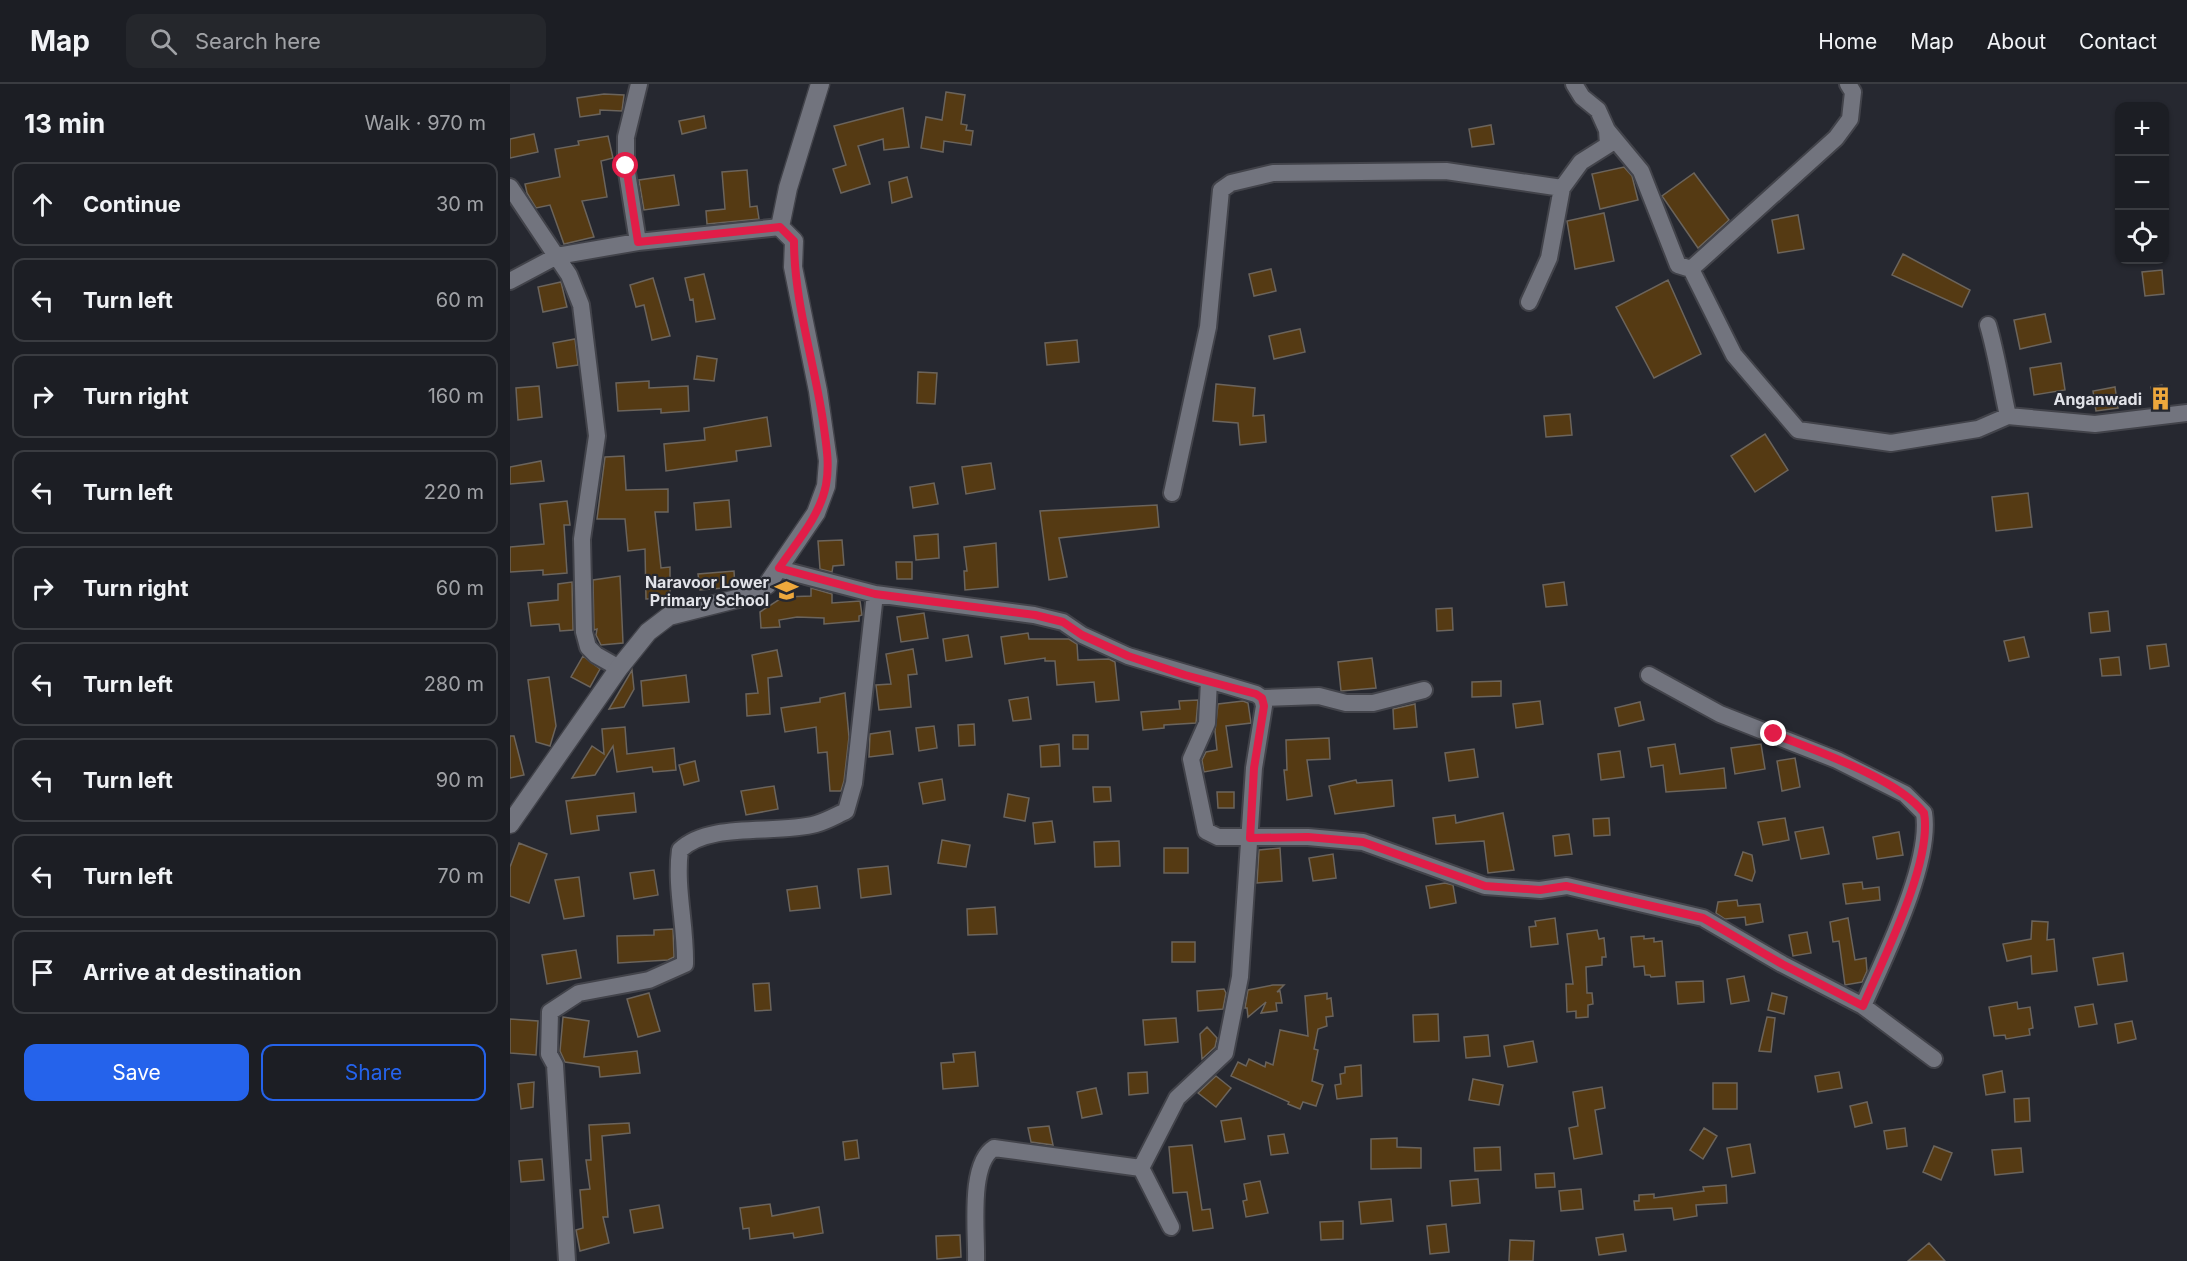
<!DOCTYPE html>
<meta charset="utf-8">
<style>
:root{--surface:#1c1e24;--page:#25272c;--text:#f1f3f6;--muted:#a0a2a6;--line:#3a3c41;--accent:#2563eb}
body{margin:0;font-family:Inter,sans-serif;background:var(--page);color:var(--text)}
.controls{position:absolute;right:18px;top:18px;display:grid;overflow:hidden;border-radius:12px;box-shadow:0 2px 4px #0004}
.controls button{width:54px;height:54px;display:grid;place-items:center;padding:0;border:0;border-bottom:2px solid var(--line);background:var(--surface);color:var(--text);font:30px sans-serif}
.stop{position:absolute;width:18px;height:18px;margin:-14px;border:4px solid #e11d48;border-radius:50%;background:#fff}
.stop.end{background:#e11d48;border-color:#fff;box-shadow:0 2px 6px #0008}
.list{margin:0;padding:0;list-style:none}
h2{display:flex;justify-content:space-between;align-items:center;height:78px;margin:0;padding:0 24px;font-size:26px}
h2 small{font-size:20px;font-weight:400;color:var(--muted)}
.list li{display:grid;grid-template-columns:39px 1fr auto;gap:18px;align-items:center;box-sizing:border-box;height:84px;margin:0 12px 12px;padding:0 12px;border:2px solid var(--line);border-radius:12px}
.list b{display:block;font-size:22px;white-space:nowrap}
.list em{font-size:20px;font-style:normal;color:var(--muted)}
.actions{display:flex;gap:12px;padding:18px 24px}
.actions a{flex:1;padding:14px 0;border:2px solid var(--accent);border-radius:12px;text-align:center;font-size:21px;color:var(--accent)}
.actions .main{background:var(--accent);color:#fff}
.icon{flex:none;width:33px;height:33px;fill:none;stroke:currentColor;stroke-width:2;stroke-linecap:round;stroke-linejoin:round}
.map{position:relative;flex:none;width:1677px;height:1177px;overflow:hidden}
header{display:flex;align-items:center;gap:36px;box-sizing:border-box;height:84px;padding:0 30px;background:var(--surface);border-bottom:2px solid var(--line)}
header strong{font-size:28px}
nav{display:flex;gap:33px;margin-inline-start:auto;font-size:21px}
.search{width:420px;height:54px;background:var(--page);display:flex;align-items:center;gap:15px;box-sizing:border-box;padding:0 21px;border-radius:12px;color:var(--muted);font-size:22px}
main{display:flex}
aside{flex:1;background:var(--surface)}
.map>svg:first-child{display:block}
.building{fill:#553a13;stroke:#6b645c;stroke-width:1.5}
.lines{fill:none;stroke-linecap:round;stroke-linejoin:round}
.street-casing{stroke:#42434a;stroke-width:20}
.secondary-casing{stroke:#42434a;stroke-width:21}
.street{stroke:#72747e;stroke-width:16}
.secondary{stroke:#72747e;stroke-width:18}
.route{stroke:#e11d48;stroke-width:8}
.labels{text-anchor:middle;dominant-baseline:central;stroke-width:4.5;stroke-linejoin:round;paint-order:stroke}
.poi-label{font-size:16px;font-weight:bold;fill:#e2e3e9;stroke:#262830;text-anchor:end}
</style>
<header>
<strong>Map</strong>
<div class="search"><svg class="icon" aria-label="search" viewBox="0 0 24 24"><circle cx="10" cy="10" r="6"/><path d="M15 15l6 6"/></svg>Search here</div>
<nav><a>Home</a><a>Map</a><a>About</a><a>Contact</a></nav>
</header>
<main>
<aside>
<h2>13 min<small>Walk · 970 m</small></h2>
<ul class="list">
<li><svg class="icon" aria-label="ahead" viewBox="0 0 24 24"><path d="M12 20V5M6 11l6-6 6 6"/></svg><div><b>Continue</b></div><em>30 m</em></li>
<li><svg class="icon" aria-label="left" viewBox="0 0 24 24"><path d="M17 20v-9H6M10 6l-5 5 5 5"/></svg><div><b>Turn left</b></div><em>60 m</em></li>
<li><svg class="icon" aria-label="right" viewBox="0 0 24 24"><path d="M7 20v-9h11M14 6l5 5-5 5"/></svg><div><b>Turn right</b></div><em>160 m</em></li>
<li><svg class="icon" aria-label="left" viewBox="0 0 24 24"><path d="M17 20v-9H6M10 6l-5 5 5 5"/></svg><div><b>Turn left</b></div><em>220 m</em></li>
<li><svg class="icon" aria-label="right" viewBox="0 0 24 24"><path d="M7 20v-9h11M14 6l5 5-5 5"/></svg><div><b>Turn right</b></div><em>60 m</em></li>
<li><svg class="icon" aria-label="left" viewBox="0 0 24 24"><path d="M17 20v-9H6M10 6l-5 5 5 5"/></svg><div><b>Turn left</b></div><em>280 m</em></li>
<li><svg class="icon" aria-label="left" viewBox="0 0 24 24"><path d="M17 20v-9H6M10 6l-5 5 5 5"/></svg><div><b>Turn left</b></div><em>90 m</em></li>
<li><svg class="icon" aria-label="left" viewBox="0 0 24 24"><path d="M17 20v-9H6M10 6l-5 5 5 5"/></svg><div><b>Turn left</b></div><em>70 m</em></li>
<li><svg class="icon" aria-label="arrive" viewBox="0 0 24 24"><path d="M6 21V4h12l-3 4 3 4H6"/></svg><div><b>Arrive at destination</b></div></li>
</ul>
<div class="actions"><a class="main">Save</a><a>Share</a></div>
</aside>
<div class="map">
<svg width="1677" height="1177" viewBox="0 0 1677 1177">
<rect width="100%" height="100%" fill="#262830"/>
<!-- building -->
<path class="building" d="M436,8l19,3 -4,29 6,1 -1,5 7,1 -2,14 -27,-4 -1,11 -22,-4 5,-31 16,3z
M94,10l20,1 -2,16 -22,-1v4l-20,3 -3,-19z
M393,24l6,39 -25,3 -1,-11 -25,7 12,38 -29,9 -8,-24 13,-4 -12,-39z
M194,32l2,12 -24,6 -3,-13z
M981,41l3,19 -22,3 -3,-18z
M24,50l4,18 -28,6v-19z
M98,52l5,22 -12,3 6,36 -25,4 12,36 -30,7 -14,-39 -14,3 -9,-15 -2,-9 35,-7 -5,-28 24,-4 -1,-4z
M1114,83l8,9 6,24 -38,9 -8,-35z
M237,86l3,37 7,-1 2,13 -52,5 -1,-13 19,-2 -3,-37z
M1184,89l35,47 -31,28 -36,-52z
M164,91l5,30 -35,5 -5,-30z
M397,93l5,20 -20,6 -3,-21z
M1094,129l10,48 -39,8 -8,-48z
M1288,131l6,34 -26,4 -6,-33z
M1393,170l67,36 -8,17 -70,-32z
M761,185l5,22 -22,5 -5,-22z
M1652,186l2,24 -19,2 -3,-24z
M194,190l11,45 -19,3 -3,-23 -3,1 -5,-22z
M143,194l17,58 -18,4 -8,-35 -8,2 -6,-22z
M1158,196l33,74 -47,24 -38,-71z
M51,198l6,25 -24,5 -5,-25z
M1535,230l6,28 -31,7 -6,-29z
M790,245l5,23 -31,7 -5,-23z
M65,255l3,26 -21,3 -4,-25z
M567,256l2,22 -32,3 -2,-22z
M187,272l20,3 -3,22 -20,-2z
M1551,279l4,27 -31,5 -4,-27z
M408,288l19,1 -2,31 -18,-1z
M139,297v7l39,-2 1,25 -28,2v-4l-43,2 -2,-28z
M706,300l39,4 -2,28 11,-1 2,27 -26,3 -2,-22 -25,-2z
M1652,301l7,19 -14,2 -4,-19z
M29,302l3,31 -24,3 -2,-32z
M1605,303l3,21 -22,3 -3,-20z
M1060,330l2,21 -26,2 -2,-21z
M257,333l4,29 -35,5 1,10 -71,10 -2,-27 41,-4 -1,-12z
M1255,350l23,36 -33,22 -24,-36z
M114,372l2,34 42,-1v23h-13l6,56 9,-1v31l-24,1 -1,-50 -17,2 -3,-32h-28l8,-62z
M31,377l3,20 -34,3v-17z
M481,379l4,26 -29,5 -4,-27z
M424,399l4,21 -25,4 -3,-21z
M1518,409l4,34 -36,4 -4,-34z
M219,416l2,27 -35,3 -2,-27z
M57,417l3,24h-6l3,48 -24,2v-5l-33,2v-25l34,-3 -4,-40z
M647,421l2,22 -100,11 8,39 -18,3 -9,-69z
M428,450l1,24 -23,2 -2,-24z
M332,456l2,25 -11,1 -1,6 -12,-3 -2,-28z
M486,459l2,44 -33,3 -1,-19h3l-3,-24z
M386,478h16v17h-15z
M224,487l1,16 -35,3 -2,-16z
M110,492l3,67 -22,2 -5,-10 1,-6 -3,1 -1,-50z
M62,498l1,48 -13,1 -1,-7 -28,2 -3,-23 30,-3v-16z
M1054,498l3,23 -21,2 -3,-22z
M301,504l21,6v9l28,-2 2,14 -3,1v5l-35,3v-6l-27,-1 -18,3 1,7 -19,1 -1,-16 23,-15 28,-1z
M942,524l1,22 -16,1 -1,-22z
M1598,527l2,20 -19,2 -2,-20z
M414,529l4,25 -27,4 -4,-25z
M518,549l1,6h40l8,5 1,16 31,-1 6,3 4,38 -23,2 -2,-20 -37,3 -2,-24h-10v-3l-40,6 -4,-27z
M458,551l4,22 -26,4 -3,-22z
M1514,553l5,20 -20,4 -5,-20z
M1656,560l3,22 -19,3 -3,-23z
M403,565l4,25 -9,1 3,32 -32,3 -3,-25 15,-1 -5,-30z
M267,566l5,26 -14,2 2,36 -23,2 -1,-22 12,-1 -6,-38z
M73,572l17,13 -10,18 -19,-10z
M1609,573l2,18 -19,1 -2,-17z
M862,574l4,30 -35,3 -3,-29z
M122,586l2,19 -10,18 -15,2z
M176,591l3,27 -46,4 -2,-25z
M39,593l7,49 -6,20 -14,-4 -8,-62z
M991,597v15l-29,1v-15z
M335,609l4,44 -5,44 -3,10h-11l-3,-39 -9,1 -2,-26 -31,5 -4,-24 39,-6v-4z
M518,613l3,22 -18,2 -4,-21z
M688,616l-2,23 -32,2v3l-21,2 -2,-18 39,-3 -1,-8z
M733,617l5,2 3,20 -25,3 6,41 -28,5 -2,-12 4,-8 11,-2 -2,-19 3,-27z
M1030,617l3,23 -27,4 -3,-24z
M1130,618l4,18 -25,6 -4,-18z
M905,620l2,23 -23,2 -1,-20z
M464,640l1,21 -16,1 -1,-21z
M424,642l3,22 -18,3 -3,-23z
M115,643l2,27 47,-6 2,22 -23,2 -1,-5 -35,5 -4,-26 -18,29 -23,3 20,-32 12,8 -2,-25z
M380,647l3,23 -24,3 1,-23z
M563,651h15v14h-15z
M0,652h4l10,39 -14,3z
M819,654l1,21 -23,1 5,36 -25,4 -3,-30h3l-1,-30z
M549,660l1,22 -19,1 -1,-21z
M1165,660l5,30 44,-6 2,20 -60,4 -3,-27 -12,2 -3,-19z
M1251,660l4,25 -30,5 -4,-26z
M964,665l4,28 -29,4 -4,-28z
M1110,667l4,26 -23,3 -3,-26z
M1285,674l5,29 -18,4 -5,-30z
M185,677l4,20 -15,4 -5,-20z
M432,695l3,21 -22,4 -4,-21z
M846,696l1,3 35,-3 2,26 -59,8 -6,-28z
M264,702l4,23 -32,6 -5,-24z
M583,703h17l1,14 -17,1z
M707,708h17v16h-16z
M124,709l2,19 -39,4 2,14 -28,4 -5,-33z
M498,710l21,4 -4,23 -21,-4z
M993,729l11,57 -26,3 -4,-32 -48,3 -3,-26 22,-3 1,8z
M1099,734l1,17 -16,1 -1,-17z
M1275,734l4,22 -26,5 -5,-23z
M542,737l3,21 -20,2 -2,-21z
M1313,743l6,27 -28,5 -6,-27z
M1389,748l4,23 -26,4 -4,-22z
M1059,750l3,20 -17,2 -2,-20z
M432,756l28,5 -4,22 -28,-4z
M609,757l1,25 -25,1 -1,-25z
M9,759l28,11 -18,49 -19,-7v-29z
M654,764h24v25h-24z
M770,764l2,33 -25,2 2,-33z
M1233,768l9,3 3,17 -3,9 -17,-6z
M823,770l3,24 -23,3 -4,-23z
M378,782l3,28 -30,4 -3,-29z
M144,786l4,25 -24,4 -4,-26z
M69,793l5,39 -20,3 -9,-39z
M1352,798l1,7 16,-2 1,13 -34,4 -3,-20z
M935,799l8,2 3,18 -26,5 -4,-22z
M307,802l3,22 -30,3 -3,-21z
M1227,816l1,6 22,-2 3,18 -17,3 -1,-8 -20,2 -9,-6 2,-11z
M485,823l2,27 -29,1 -1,-26z
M1045,834l3,26 -27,3 -2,-20 7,-1 -1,-5z
M1338,834l7,42 11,-2 1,13 -5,11 -17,3 -6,-44 -6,1 -3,-20z
M1522,837l16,1 -1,18 7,-1 3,32 -25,3 -1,-18 -24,5 -4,-17 28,-5z
M163,845l1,28 -6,3 -50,3 -1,-27 37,-1v-5z
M1087,846l2,9 5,-1 2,19h-4v8l-16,2 1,26h5l1,11 -5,1v12l-12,1v-7l-9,1 -1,-28h7l-6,-50z
M1297,848l4,21 -18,3 -4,-21z
M1134,852v3l10,-1v4l8,-1 3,35 -14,1 -1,-2h-5l-1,-9 -10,1 -3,-30z
M662,858h23v20h-23z
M66,866l5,28 -34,6 -5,-29z
M1613,869l4,28 -29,4 -5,-27z
M1234,892l5,25 -18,3 -4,-25z
M1193,897l1,21 -26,2 -2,-22z
M259,899l2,27 -16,1 -2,-27z
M763,901h11l-7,7 3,-1 2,12h-6l1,8 -16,2 5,-11 -18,15 -1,-9h-2l3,-18z
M714,905l2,4 -3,16 -25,2 -1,-20z
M139,909l11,38 -22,6 -11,-38z
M817,909v6l4,-1 2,18 -7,1 1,9 -9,3 -4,20 4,1 -6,31 11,4 -7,21 -13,-4 -3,7 -12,-5 1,-2 -58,-26 7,-14 8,4 3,-7 16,8 1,-5 7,3 7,-35 28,6 -3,-40z
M1262,909l15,4 -3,17 -16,-4z
M1507,918l1,7 12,-2 3,21 -4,1 1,6 -24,4 -1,-4 -11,1 -5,-29z
M1583,920l4,20 -18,3 -4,-20z
M928,930l1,27 -25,1 -1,-27z
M53,933l26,4 -5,36 53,-6 3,22 -40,4 -1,-10 -34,-5 -5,-11z
M1257,933l8,1 -4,34 -12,-1z
M666,934l2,24 -33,3 -2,-25z
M0,935l28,2 -2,34 -26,-2z
M1622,937l4,18 -18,4 -3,-19z
M697,943l10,11 -2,9 -13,12 -2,-25z
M978,951l2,21 -24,2 -2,-21z
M1023,957l4,21 -29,5 -4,-21z
M465,968l3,34 -35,3 -2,-26 13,-1 -1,-8z
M851,981l1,31 -25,3 -2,-14 6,-1 -1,-10 5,-1v-6z
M1492,987l3,21 -19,3 -3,-20z
M637,988l1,21 -19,2 -1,-22z
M1329,988l3,16 -24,4 -3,-16z
M706,992l15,12 -15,19 -18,-14z
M963,995l30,6 -4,20 -30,-5z
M24,998l-1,25 -12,2 -3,-25z
M1203,999h24v26h-24z
M1092,1003l3,21 -10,2 7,44 -28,5 -5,-31 9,-2 -5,-34z
M586,1004l6,26 -20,4 -5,-26z
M1519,1014l1,23 -15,1 -1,-23z
M1357,1018l5,21 -17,4 -5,-21z
M731,1034l4,21 -20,3 -4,-21z
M119,1039l1,10 -28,3 6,81h-5l6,26 -29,8 -4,-21 7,-2 -3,-38 10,-1 -4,-29h5l-2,-35z
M539,1042l4,19 -22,-3 -3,-14z
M1194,1044l13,8 -14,23 -13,-9z
M1395,1044l2,18 -20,3 -3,-18z
M774,1050l4,19 -17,2 -3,-19z
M887,1054v9l24,1v20l-50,1v-30z
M347,1056l2,18 -14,2 -2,-18z
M1240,1060l5,29 -23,4 -5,-29z
M682,1061l10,65 8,-1 3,19 -20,3 -6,-39 -14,1 -4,-46z
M1424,1062l18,7 -11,27 -18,-8z
M990,1063l1,23 -26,1 -1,-23z
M1511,1064l2,24 -28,3 -3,-25z
M32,1075l2,21 -23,2 -2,-21z
M1044,1089l1,14 -19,1 -1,-14z
M968,1095l2,24 -28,3 -2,-25z
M750,1097l8,32 -22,4 -3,-16 4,-1 -3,-16z
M1216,1101l1,18 -31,2 1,11 -23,4 -2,-12 -37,2 -1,-9h5v-6l15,-1v4l50,-7 -1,-4z
M1071,1105l2,20 -22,2 -2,-20z
M881,1115l2,22 -32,3 -2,-22z
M260,1120l2,12 47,-9 4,26 -29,5 -1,-5 -43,6 -1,-11 -6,1 -3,-21z
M149,1121l4,23 -29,5 -4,-23z
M833,1137v18l-22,1 -1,-18z
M936,1140l3,28 -19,2 -3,-28z
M1113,1150l3,17 -27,4 -3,-17z
M450,1151l1,22 -24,2 -1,-23z
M1000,1156l24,1 -1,20h-24z
M1419,1159l16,18h-37z"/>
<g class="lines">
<defs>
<path id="street" d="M1064,0l8,13 16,13 9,20
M0,103l59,88 12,30 16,131 -15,103 2,93 4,15 8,8 23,13
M128,158l142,-15
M1181,185l145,-131 14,-19 3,-27 -5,-8
M0,197l47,-25 81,-14 -12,-76v-29l13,-53
M1019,218l20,-44 13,-70 19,-26 27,-17 -1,-15 34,41 37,94 13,4 43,86 64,75 93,13 87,-14 30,-13 87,8 92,-11
M1478,241c9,31 13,60 20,91
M662,409l36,-166 13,-137 10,-7 42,-10 173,-2 116,17
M269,485l96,25 159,21 29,7 19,13 46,21 81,24 -2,43 -16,36 15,72 12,6h90l55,5 122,44 55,4 27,-4 136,32 79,46 81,42 71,53
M1139,591l71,39 117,46 68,34 19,19c8,50 -40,145 -61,193
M752,614l57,-2 27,7h27l51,-13
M631,1084l36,-70 48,-45 15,-76 14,-209 10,-62 -2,-8 -6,-4 -47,-14
M631,1084l30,59
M57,1177l-12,-196 -6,-11 1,-42 29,-19 70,-13 36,-16c1,-38 -10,-77 -5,-114 30,-29 97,-15 136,-26 11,-3 21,-9 30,-13l8,-28 21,-189
M466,1177c1,-28 -8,-97 18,-113l147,20"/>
<path id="secondary" d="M0,740l109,-156 29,-36 21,-16 79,-20 19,-11 49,-72 10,-27 2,-25 -10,-70 -25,-124 1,-26 -14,-14 8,-39 32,-104"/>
</defs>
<!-- street casing -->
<use href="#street" class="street-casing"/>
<!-- secondary casing -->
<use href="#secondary" class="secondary-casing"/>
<!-- street -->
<use href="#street" class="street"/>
<!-- secondary -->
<use href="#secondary" class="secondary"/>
</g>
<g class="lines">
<!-- route -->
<path class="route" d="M116,82l12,76 142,-15 14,14c0,60 20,120 29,180 3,22 7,43 3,64 -6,31 -30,58 -47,83l96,26 160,21 28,7 19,13 46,21 57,19 71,19 6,4 2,8 -10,62 -4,70 58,-1 55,5 122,44 55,4 26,-4 137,32 79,46 81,42c20,-47 70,-144 61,-193 -27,-35 -108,-62 -150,-79"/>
</g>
<!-- icons -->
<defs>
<symbol id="building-bare" viewBox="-9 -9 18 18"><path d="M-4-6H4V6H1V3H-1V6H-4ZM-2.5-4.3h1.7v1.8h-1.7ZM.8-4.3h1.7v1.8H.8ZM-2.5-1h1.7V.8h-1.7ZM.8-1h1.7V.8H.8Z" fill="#eea83c" stroke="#262830" stroke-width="2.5" paint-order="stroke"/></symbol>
<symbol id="school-bare" viewBox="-9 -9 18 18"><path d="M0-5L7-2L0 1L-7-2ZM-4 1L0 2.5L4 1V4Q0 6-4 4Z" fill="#eea83c" stroke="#262830" stroke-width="2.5" paint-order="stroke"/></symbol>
</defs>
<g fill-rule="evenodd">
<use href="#building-bare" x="1634" y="298" width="33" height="33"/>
<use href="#school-bare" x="260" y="490" width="33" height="33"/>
</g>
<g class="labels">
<!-- poi labels -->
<g class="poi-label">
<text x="1632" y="315">Anganwadi</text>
<text x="259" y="498">Naravoor Lower<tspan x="259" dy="18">Primary School</tspan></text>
</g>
</g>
</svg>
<div class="controls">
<button>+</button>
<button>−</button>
<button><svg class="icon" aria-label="locate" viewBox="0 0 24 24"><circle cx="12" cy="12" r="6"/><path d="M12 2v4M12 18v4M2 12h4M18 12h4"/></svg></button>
</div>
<div class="stop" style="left:116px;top:82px"></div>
<div class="stop end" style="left:1264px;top:650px"></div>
</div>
</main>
